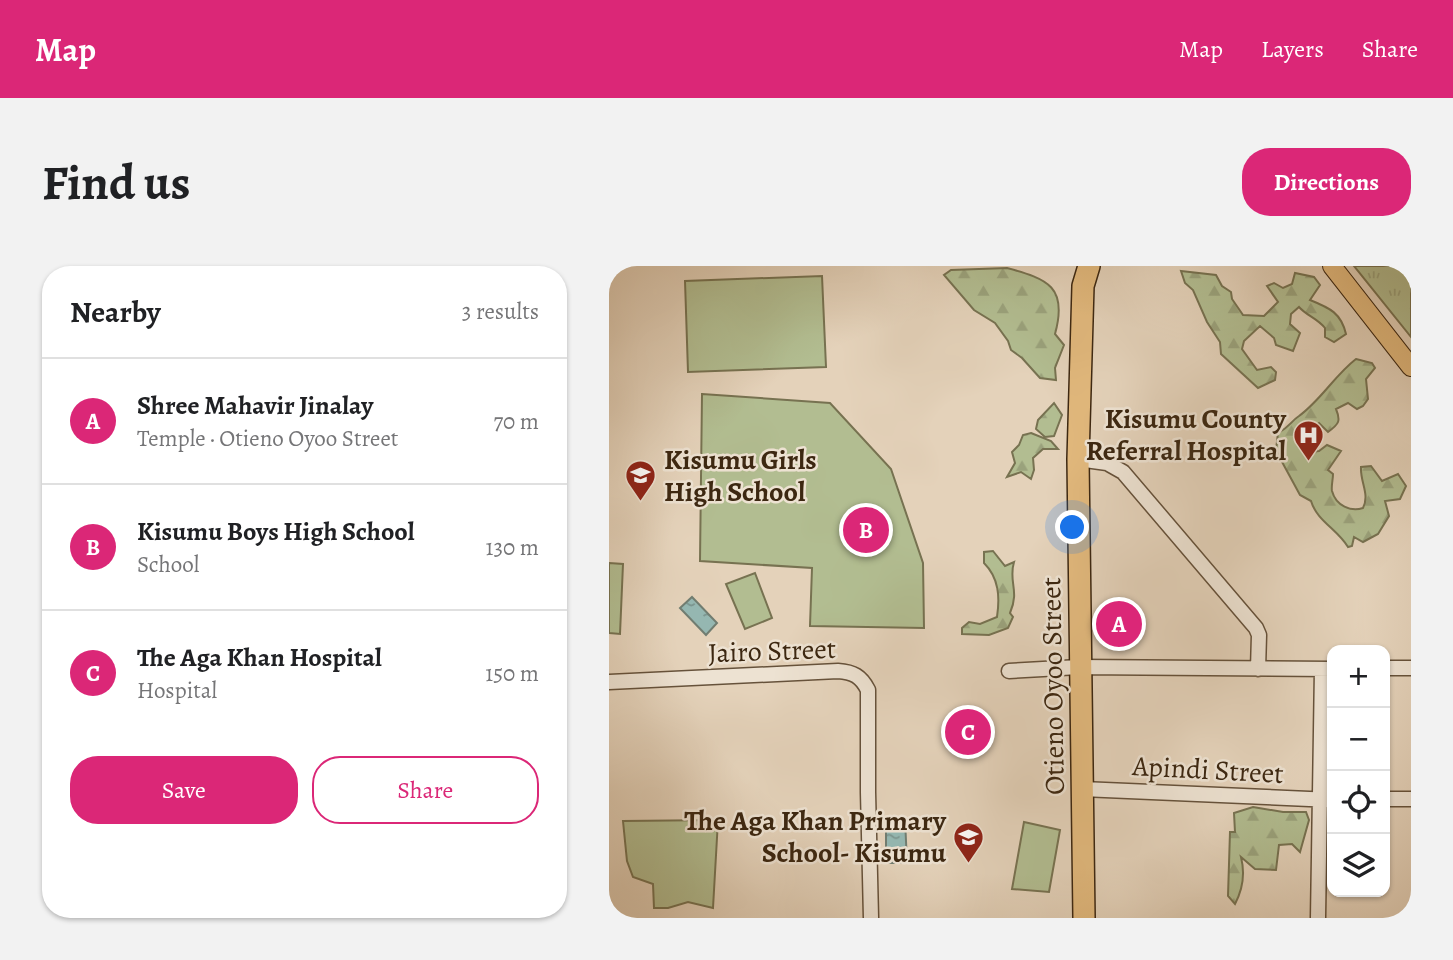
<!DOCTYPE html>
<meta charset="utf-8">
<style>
:root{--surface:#fff;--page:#f2f2f2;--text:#202124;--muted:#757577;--line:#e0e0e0;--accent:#db2777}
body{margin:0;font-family:Alegreya,serif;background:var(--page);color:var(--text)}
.controls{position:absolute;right:21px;bottom:21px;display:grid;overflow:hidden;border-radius:14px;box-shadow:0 2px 5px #0004}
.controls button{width:63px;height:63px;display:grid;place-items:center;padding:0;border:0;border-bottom:2px solid var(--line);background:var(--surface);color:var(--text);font:35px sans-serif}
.you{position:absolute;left:464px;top:262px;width:24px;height:24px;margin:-18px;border:5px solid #fff;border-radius:50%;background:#1a73e8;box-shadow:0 0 0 10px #1a73e833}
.badge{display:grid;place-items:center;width:46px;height:46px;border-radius:50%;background:var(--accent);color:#fff;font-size:23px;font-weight:700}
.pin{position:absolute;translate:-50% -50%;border:4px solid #fff;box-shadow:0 2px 7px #0006}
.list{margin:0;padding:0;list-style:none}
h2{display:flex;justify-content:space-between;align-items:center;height:91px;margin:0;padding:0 28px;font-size:30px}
h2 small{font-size:23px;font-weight:400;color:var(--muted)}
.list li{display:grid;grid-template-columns:46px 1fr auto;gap:21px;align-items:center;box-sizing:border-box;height:126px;padding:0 28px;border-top:2px solid var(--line)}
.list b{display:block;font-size:26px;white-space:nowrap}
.list p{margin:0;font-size:23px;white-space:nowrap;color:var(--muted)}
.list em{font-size:23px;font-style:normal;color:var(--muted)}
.actions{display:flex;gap:14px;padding:21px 28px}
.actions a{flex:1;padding:16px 0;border:2px solid var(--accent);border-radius:28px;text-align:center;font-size:24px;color:var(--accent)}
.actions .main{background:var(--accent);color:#fff}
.icon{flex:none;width:38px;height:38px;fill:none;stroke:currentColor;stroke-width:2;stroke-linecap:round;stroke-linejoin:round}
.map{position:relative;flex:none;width:802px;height:652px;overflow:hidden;border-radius:28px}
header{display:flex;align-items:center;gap:42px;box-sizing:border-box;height:98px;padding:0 35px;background:var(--accent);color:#fff}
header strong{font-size:33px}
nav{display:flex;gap:38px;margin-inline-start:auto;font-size:24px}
.intro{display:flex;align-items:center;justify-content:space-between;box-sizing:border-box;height:168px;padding:0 42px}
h1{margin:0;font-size:49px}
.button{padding:18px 32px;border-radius:28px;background:var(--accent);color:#fff;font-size:24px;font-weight:700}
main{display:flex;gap:42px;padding:0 42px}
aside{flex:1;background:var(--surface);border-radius:28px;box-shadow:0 2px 5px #0004}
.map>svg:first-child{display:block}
.grass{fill:#b2bd91;stroke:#777251;stroke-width:2}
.forest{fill:url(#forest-firs);stroke:#777251;stroke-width:2}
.park{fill:url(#park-tufts);stroke:#777251;stroke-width:2}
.water{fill:url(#water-ripples);stroke:#717d71;stroke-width:2}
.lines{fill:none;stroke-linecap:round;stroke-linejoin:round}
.minor-casing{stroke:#66523b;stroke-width:17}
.major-casing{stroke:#3c2711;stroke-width:20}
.highway-casing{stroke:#3c2711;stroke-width:24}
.minor{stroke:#ede2d2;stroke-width:14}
.major{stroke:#e2b97d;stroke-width:18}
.highway{stroke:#e2b97d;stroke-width:21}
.labels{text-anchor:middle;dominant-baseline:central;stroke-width:5;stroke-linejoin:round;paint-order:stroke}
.poi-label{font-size:28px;font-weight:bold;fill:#3c2711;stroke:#ede2d2;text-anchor:end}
.street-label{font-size:28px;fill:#3c2711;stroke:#ede2d2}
</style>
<header>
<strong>Map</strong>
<nav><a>Map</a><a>Layers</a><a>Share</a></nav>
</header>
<div class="intro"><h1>Find us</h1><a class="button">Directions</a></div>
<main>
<aside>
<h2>Nearby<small>3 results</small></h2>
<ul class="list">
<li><span class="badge">A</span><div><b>Shree Mahavir Jinalay</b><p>Temple · Otieno Oyoo Street</p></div><em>70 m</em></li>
<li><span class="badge">B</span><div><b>Kisumu Boys High School</b><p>School</p></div><em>130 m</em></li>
<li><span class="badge">C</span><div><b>The Aga Khan Hospital</b><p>Hospital</p></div><em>150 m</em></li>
</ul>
<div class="actions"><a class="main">Save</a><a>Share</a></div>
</aside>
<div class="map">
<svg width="802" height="652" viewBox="0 0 802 652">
<defs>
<pattern id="forest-firs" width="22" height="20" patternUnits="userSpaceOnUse" patternTransform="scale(1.75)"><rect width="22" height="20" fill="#b2bd91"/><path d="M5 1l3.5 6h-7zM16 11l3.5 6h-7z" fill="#9aa27c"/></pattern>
<pattern id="park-tufts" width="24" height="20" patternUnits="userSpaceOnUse" patternTransform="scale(1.75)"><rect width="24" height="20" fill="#b2bd91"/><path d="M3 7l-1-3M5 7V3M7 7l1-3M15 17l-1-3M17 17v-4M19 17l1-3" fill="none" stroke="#9aa27c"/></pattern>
<pattern id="water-ripples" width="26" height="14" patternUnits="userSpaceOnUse" patternTransform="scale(1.75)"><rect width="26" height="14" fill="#95b7b1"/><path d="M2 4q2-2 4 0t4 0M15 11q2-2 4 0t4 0" fill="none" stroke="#7b958f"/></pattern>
</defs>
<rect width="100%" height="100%" fill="#e4d2ba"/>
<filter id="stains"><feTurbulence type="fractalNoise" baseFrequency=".00286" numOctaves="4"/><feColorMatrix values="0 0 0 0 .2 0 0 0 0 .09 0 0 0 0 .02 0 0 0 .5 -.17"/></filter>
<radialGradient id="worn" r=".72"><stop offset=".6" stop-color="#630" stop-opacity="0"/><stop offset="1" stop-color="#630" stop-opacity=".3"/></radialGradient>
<!-- grass -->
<path class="grass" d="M213,10l4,91 -138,5 -3,-91z
M93,128l128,9 61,66 32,94 1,65 -114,-2 2,-58 -112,-7z
M0,297l14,1 -3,70 -11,-1z
M146,307l17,45 -27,11 -19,-45z
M109,554l-5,88 -25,-6 -20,6h-14l-1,-24 -20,-7 -6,-16 -4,-40z
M415,556l36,8 -11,62 -37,-3z"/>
<!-- forest -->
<path class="forest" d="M398,2c41,11 61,19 48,66l9,11 -9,23 1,12 -16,-2 -18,-20 -11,-8 -3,-9 -13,-18 -21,-13 -30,-35 7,-5z
M572,5l35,4 6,11 9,6 1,7 11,16 21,1 14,-14 -11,-16 7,-3 9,5 9,-4 3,-11 19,4 6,8 -10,15c20,8 31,13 36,34l-12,8 -9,-5v-9c-8,-10 -18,-12 -26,-21l-8,7 -1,10 10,9 -7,18 -17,-6 -2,-7 -14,-12 -16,15 -2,8 15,21 14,-3 5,5 -1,8 -17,8 -37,-34 -1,-12 -13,-20 -14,-32 -8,-7z
M747,93l16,4 3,5 -9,11 2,20 -5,7 -6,3 -9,-6 -12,6c5,12 3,15 -8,23l-9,-9c-13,10 -22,15 -10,29l10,-1 8,-6 14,6 -13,19 5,4c0,6 -2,12 -1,17 4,15 19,21 31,17 7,-14 -3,-26 -2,-41l10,-1 11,15 16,-7 8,12 -6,13 -15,2 4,15 -11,18 -15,8 -9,-5 -2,9 -4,1c-11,-18 -31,-26 -37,-46l-11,-6 -19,-35 -5,-10 2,-17c13,-7 12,-11 21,-17 22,-16 36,-41 57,-57z
M445,137l8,12 -8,21 -9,1 -9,-8 2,-9z
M422,167l20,8 7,8h-15l-10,9 1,12 -3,9 -10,-7 -14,5 8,-14 -3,-11 7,-7 4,-10z
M384,285l12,15 9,-4c-6,20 6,28 -4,51l3,4 -5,11 -19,7 -27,-1v-6l7,-6 11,2 17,-7c3,-20 2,-39 -13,-54v-11z
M644,541l30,5h23l3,8 -9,32 -8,-8 -13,1 -3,25 -21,-1 -14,-12c4,16 2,32 -6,47l-7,-8 2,-64h5l-1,-19z"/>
<!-- park -->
<path class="park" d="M745,0h57v71z"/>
<!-- water -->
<path class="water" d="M83,331l25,26 -11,12 -26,-27z
M277,553h19l2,44h-21z"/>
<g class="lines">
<defs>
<path id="minor" d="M469,193l29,4 16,9 133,156 3,7 -1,34
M776,402h26
M400,405l70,-4 253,2
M0,416l229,-11c15,1 23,5 30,19v102l3,126
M473,523l250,11
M776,533h26
M709,652l4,-249"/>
<path id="major" d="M723,0l79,101"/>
<path id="highway" d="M475,652l-6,-459 5,-173 6,-20"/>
</defs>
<!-- minor casing -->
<use href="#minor" class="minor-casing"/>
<!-- major casing -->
<use href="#major" class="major-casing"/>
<!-- highway casing -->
<use href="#highway" class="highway-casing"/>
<!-- minor -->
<use href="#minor" class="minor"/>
<!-- major -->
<use href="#major" class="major"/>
<!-- highway -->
<use href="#highway" class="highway"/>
</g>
<!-- icons -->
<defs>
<symbol id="hospital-pin" viewBox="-11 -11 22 30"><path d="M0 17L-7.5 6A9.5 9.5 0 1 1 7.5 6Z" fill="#8f2418" stroke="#ede2d2"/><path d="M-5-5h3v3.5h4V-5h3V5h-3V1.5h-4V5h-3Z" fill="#fff"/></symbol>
<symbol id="school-pin" viewBox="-11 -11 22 30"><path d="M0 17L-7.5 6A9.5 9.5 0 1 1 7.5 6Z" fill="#8f2418" stroke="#ede2d2"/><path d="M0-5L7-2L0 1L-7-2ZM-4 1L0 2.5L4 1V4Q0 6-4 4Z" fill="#fff"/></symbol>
</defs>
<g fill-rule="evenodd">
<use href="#hospital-pin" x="682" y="152" width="35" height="47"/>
<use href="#school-pin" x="14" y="192" width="35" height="47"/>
<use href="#school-pin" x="342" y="554" width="35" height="47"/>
</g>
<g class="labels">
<!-- poi labels -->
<g class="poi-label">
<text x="677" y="153">Kisumu County<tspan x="677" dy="32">Referral Hospital</tspan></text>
<text x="55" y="194" text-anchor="start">Kisumu Girls<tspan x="55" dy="32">High School</tspan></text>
<text x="337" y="555">The Aga Khan Primary<tspan x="337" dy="32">School- Kisumu</tspan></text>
</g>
<!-- street labels -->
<g class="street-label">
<text transform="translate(163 385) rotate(-2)">Jairo Street</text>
<text transform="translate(444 420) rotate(-91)">Otieno Oyoo Street</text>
<text transform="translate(599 504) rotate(3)">Apindi Street</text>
</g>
</g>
<rect width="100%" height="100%" filter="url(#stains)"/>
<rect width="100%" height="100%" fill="url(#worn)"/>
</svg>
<div class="controls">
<button>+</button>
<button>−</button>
<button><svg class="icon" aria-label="locate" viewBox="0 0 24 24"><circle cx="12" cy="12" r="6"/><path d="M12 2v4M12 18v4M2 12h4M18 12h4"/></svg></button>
<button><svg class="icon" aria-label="layers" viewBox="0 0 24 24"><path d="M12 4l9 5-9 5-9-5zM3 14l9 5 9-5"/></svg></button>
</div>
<div class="you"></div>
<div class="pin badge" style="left:510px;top:358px">A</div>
<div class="pin badge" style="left:257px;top:264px">B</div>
<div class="pin badge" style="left:359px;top:466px">C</div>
</div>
</main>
